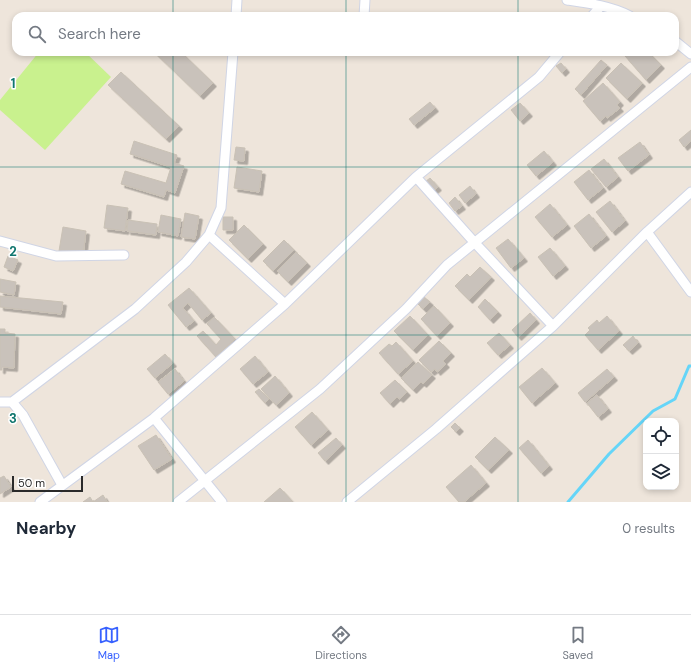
<!DOCTYPE html>
<style>
:root{--surface:#fff;--page:#f6f6f7;--text:#1f2937;--muted:#747a83;--line:#e0e1e3;--accent:#3761ff}
body{margin:0;font-family:"DM Sans",sans-serif;background:var(--page);color:var(--text)}
.controls{position:absolute;right:12px;bottom:12px;display:grid;overflow:hidden;border-radius:8px;box-shadow:0 2px 6px #0003}
.controls button{width:36px;height:36px;display:grid;place-items:center;padding:0;border:0;border-bottom:1px solid var(--line);background:var(--surface);color:var(--text);font:20px sans-serif}
.scale{position:absolute;left:12px;bottom:10px;width:71px;box-sizing:border-box;padding-left:4px;border:2px solid #2a2a2a;border-top:0;font-size:11px;line-height:14px;white-space:nowrap;color:#2a2a2a;-webkit-text-stroke:3px #fff;paint-order:stroke}
.list{margin:0;padding:0;list-style:none}
h2{display:flex;justify-content:space-between;align-items:center;height:52px;margin:0;padding:0 16px;font-size:17px}
h2 small{font-size:13px;font-weight:400;color:var(--muted)}
.icon{flex:none;width:22px;height:22px;fill:none;stroke:currentColor;stroke-width:2;stroke-linecap:round;stroke-linejoin:round}
.map{position:relative;flex:none;width:691px;height:502px;overflow:hidden}
.search{position:absolute;background:var(--surface);box-shadow:0 2px 6px #0003;left:12px;right:12px;top:12px;height:44px;display:flex;align-items:center;gap:10px;box-sizing:border-box;padding:0 14px;border-radius:12px;color:var(--muted);font-size:15px}
.sheet{height:112px;background:var(--surface)}
nav{display:flex;justify-content:space-around;align-items:center;box-sizing:border-box;height:56px;border-top:1px solid var(--line);background:var(--surface);font-size:11px;color:var(--muted)}
nav a{display:grid;justify-items:center;gap:2px}
nav .on{color:var(--accent)}
.map>svg:first-child{display:block}
.pitch{fill:#c9f18e}
.lines{fill:none;stroke-linecap:round;stroke-linejoin:round}
.stream{stroke:#65d5f8;stroke-width:3}
.building{fill:#c9c2bb;stroke:#c9c1b5;filter:url(#shadow)}
.street-casing{stroke:#d0d5e5;stroke-width:11}
.street{stroke:#fff;stroke-width:9}
.grid{fill:none;stroke:#0f766e;stroke-width:1;stroke-opacity:0.55}
.grid-label{font-size:13px;text-anchor:middle;font-weight:bold;fill:#0f766e;stroke:#fff;stroke-width:3;stroke-linejoin:round;paint-order:stroke}
</style>
<div class="map">
<svg width="691" height="502" viewBox="0 0 691 502">
<defs>
<filter id="shadow"><feDropShadow dx="3.5" dy="3.5" stdDeviation="0" flood-color="#0004"/></filter>
</defs>
<rect width="100%" height="100%" fill="#eee5db"/>
<!-- pitch -->
<path class="pitch" d="M39,52h46l26,25 -66,73 -45,-40v-10z"/>
<g class="lines">
<!-- stream -->
<path class="stream" d="M568,502l41,-48 44,-43 22,-12 14,-33h2"/>
</g>
<!-- building -->
<path class="building" d="M154,52h27l32,31 -13,13z
M629,52h19l13,13 -15,15 -21,-24z
M601,60l6,5 -26,30 -6,-6z
M561,63l5,6 -4,4 -6,-7z
M621,63l21,20 -15,16 -21,-21z
M121,72l58,54 -13,13 -58,-54z
M603,83l17,19 -3,3 3,3 -13,10 -1,-2 -6,5 -17,-20z
M430,102l5,6 -21,17 -5,-6z
M520,103l9,10 -9,8 -9,-11z
M691,130v11l-7,6 -5,-7z
M134,141l43,14 -3,8 10,3 -9,27 -9,-3 -2,7 -43,-13 4,-13 41,12 5,-16 -41,-13z
M640,142l9,13 -21,16 -10,-13z
M236,147l9,1 -1,13 -10,-1z
M544,151l9,11 -17,14 -9,-11z
M604,159l14,18 -12,10 -15,-18z
M237,167l25,4 -3,21 -25,-4z
M589,170l14,18 -15,12 -14,-18z
M430,178l8,9 -5,4 -8,-9z
M470,186l6,8 -11,9 -6,-8z
M455,197l7,9 -7,5 -6,-8z
M610,201l15,20 -13,11 -16,-20z
M550,204l17,21 -15,12 -17,-20z
M107,205l21,3 -3,23 -21,-3z
M185,213l14,3 -4,23 -14,-2z
M589,214l17,22 -15,12 -17,-22z
M161,215l20,4 -3,17 -20,-4z
M223,217h10v13h-10z
M128,220l29,4 -1,11 -29,-4z
M244,225l19,19 -15,15 -19,-19z
M63,227l23,4 -3,24 -24,-4z
M508,239l16,19 -13,10 -15,-20z
M284,240l10,10 -21,21 -10,-10z
M550,248l15,18 -12,10 -15,-19z
M296,252l11,11 -19,19 -11,-11z
M8,256l10,4 -5,11 -9,-4z
M480,267l11,10 -22,23 -14,-14 12,-12 3,3z
M0,279l16,3 -2,13 -14,-3z
M189,288l22,25 -9,7 -14,-17 -5,5 11,13 -8,6 -18,-22z
M0,296l63,6 -2,12 -61,-7z
M423,296l7,6 -7,7 -6,-6z
M485,299l13,13 -8,8 -12,-13z
M434,306l16,17 -13,13 -16,-17z
M530,313l6,7 -18,17 -6,-7z
M410,316l18,19 -15,15 -19,-19z
M607,316l12,15 -21,19 -13,-15 5,-5 -2,-2 9,-8 2,3z
M214,317l21,22 -19,18 -19,-21 6,-5 13,14 5,-6 -14,-15z
M0,329h5v4l10,1 -1,34 -12,-1v3h-2z
M499,333l11,12 -12,10 -11,-12z
M633,336l5,7 -9,8 -6,-6z
M439,341l12,12 -8,8 3,3 -9,8 -2,-3 -4,3 -12,-12z
M396,342l17,19 -15,13 -19,-21 10,-9 3,2z
M165,354l8,9 -18,15 -8,-9z
M255,356l13,16 -15,12 -13,-15z
M418,362l14,13 -9,9 -2,-2 -8,8 -12,-12z
M542,368l13,15 -23,20 -13,-16z
M175,369l9,12 -16,13 -10,-12z
M607,369l7,8 -29,25 -7,-9z
M275,376l14,17 -13,12 -15,-16z
M395,380l12,12 -7,7 -3,-2 -7,7 -10,-11z
M259,389l10,10 -4,4 -10,-11z
M597,395l11,14 -10,8 -11,-14z
M312,412l16,18 -17,15 -16,-18z
M455,423l5,5 -4,4 -5,-5z
M156,435l16,24 -18,11 -16,-24z
M495,437l14,13 -21,20 -13,-13z
M336,438l6,7 -17,16 -7,-8z
M528,440l21,26 -8,7 -22,-25z
M471,465l15,18 -22,19h-5l-13,-15z
M4,476l7,11 -11,7v-16z
M280,488l13,14h-29z
M103,495l4,7h-24l7,-5 3,5z"/>
<g class="lines">
<defs>
<path id="street" d="M567,0c21,3 44,6 63,16
M236,16l1,-16
M364,16l1,-16
M592,16l9,-10
M675,41l16,13
M416,177l59,66 78,83
M647,232l44,60
M209,235l76,69
M0,241l56,15 68,-1
M0,402h12l11,13 39,70
M12,402l123,-93 51,-47 23,-27 12,-27 12,-156
M154,418l68,84
M40,502l114,-84 131,-114 131,-127 123,-100 21,-25
M178,502l142,-113 86,-80 41,-44 244,-198
M347,502l89,-73 117,-103 94,-94 44,-40"/>
</defs>
<!-- street casing -->
<use href="#street" class="street-casing"/>
<!-- street -->
<use href="#street" class="street"/>
</g>
<!-- grid -->
<path class="grid" d="M173,0v16M346,0v16M518,0v16M173,52v450M346,52v450M518,52v450M0,167h691M0,335h691"/>
<g class="grid-label">
<text x="13" y="88">1</text>
<text x="13" y="256">2</text>
<text x="13" y="423">3</text>
</g>
</svg>
<div class="controls">
<button><svg class="icon" aria-label="locate" viewBox="0 0 24 24"><circle cx="12" cy="12" r="6"/><path d="M12 2v4M12 18v4M2 12h4M18 12h4"/></svg></button>
<button><svg class="icon" aria-label="layers" viewBox="0 0 24 24"><path d="M12 4l9 5-9 5-9-5zM3 14l9 5 9-5"/></svg></button>
</div>
<div class="scale">50 m</div>
<div class="search"><svg class="icon" aria-label="search" viewBox="0 0 24 24"><circle cx="10" cy="10" r="6"/><path d="M15 15l6 6"/></svg>Search here</div>
</div>
<section class="sheet">
<h2>Nearby<small>0 results</small></h2>
<ul class="list">
</ul>
</section>
<nav>
<a class="on"><svg class="icon" aria-label="map" viewBox="0 0 24 24"><path d="M3 6l6-2 6 2 6-2v14l-6 2-6-2-6 2zM9 4v14M15 6v14"/></svg>Map</a>
<a><svg class="icon" aria-label="directions" viewBox="0 0 24 24"><path d="M12 3l9 9-9 9-9-9zM9 14v-3h6M13 9l2 2-2 2"/></svg>Directions</a>
<a><svg class="icon" aria-label="saved" viewBox="0 0 24 24"><path d="M7 4h10v16l-5-4-5 4z"/></svg>Saved</a>
</nav>
